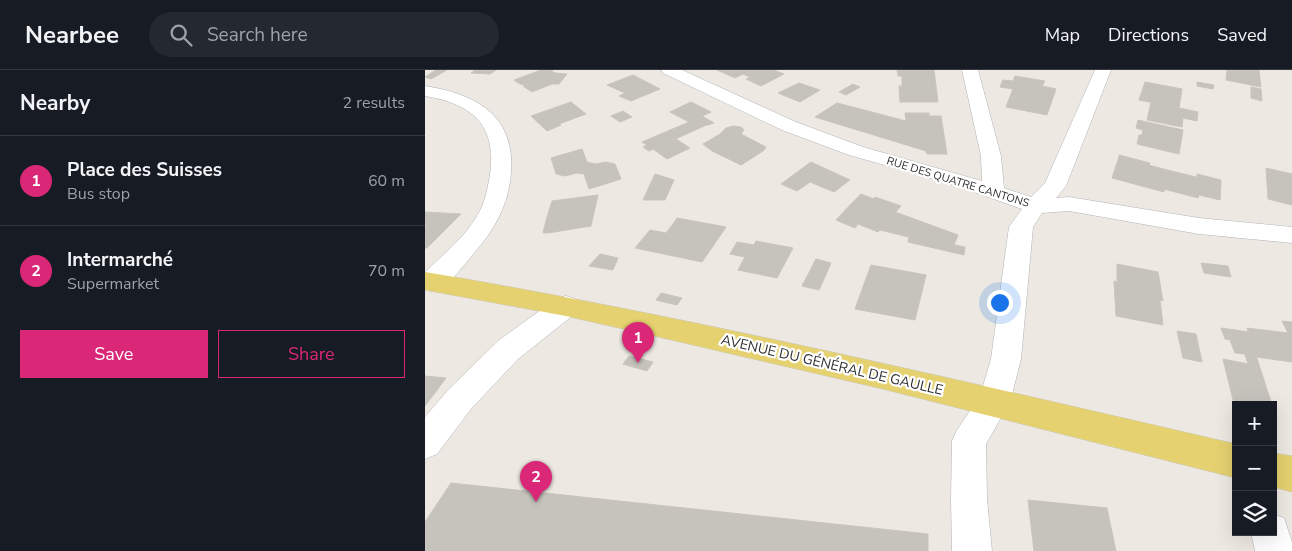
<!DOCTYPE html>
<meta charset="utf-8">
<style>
:root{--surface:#171b24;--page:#242831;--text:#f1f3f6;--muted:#9ea1a6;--line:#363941;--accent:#db2777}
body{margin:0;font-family:"Nunito Sans",sans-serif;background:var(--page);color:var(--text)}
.controls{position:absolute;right:15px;bottom:15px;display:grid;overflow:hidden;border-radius:0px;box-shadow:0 5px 20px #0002}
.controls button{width:45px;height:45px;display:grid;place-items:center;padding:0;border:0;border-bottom:1px solid var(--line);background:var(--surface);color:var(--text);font:25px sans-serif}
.you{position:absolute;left:574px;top:232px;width:18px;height:18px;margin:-12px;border:4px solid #fff;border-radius:50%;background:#1a73e8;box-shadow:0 0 0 8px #1a73e833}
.badge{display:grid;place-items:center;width:32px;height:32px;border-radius:50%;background:var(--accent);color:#fff;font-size:16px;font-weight:700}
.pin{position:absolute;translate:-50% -41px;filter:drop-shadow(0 1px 2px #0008)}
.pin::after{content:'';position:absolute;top:26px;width:18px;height:15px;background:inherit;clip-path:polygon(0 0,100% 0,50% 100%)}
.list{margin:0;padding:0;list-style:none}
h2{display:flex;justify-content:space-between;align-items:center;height:65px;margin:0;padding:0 20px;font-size:21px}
h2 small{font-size:16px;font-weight:400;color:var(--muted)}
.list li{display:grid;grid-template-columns:32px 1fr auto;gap:15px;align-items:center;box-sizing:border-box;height:90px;padding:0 20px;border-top:1px solid var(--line)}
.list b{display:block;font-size:19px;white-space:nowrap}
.list p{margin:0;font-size:16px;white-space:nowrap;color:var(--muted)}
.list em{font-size:16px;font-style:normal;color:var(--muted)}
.actions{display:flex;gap:10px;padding:15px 20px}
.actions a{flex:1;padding:11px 0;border:1px solid var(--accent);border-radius:0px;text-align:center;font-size:18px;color:var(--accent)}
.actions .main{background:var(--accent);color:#fff}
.icon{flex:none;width:28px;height:28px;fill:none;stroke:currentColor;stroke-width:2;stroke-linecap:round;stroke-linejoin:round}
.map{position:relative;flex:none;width:867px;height:481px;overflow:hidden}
header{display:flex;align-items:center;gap:30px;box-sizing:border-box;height:70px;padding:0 25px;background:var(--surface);border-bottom:1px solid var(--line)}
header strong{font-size:24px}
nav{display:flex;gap:28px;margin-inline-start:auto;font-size:18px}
.search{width:350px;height:45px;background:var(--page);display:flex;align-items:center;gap:12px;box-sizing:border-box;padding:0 18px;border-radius:28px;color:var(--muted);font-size:19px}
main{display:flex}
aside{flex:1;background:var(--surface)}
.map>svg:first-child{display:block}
.building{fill:#c6c3bd;stroke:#c9c5bb}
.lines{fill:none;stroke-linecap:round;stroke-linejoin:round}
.minor-casing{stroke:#b2b3bc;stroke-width:1}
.major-casing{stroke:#c9c9c9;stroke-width:1}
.minor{fill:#fff;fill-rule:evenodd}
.major{fill:#e5d16f;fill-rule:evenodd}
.labels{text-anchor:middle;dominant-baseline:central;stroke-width:4.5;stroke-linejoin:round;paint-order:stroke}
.far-street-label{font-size:11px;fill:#2e2e2e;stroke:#fff}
.street-label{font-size:14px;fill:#2e2e2e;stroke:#fff}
</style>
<header>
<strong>Nearbee</strong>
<div class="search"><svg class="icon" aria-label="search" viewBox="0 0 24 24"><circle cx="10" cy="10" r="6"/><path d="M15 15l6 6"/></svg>Search here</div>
<nav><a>Map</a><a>Directions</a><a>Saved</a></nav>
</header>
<main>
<aside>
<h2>Nearby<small>2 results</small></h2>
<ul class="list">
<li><span class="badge">1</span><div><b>Place des Suisses</b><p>Bus stop</p></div><em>60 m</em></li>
<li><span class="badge">2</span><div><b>Intermarché</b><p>Supermarket</p></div><em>70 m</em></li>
</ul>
<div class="actions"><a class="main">Save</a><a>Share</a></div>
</aside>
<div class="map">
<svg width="867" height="481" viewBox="0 0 867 481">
<rect width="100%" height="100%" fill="#ede9e2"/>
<!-- building -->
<path class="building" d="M11,0h11l-16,9 -6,-2z
M50,0h21l-6,4 -19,-1z
M116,0h12l-2,1 4,2 12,1 -8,10h-7l-20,8 -9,-6 4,-1 -7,-1 -6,-4z
M292,0h57l10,4 -23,12 -15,-7 4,-2 -7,-3 -8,4z
M472,0h37l4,32h-38l-1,-16h3v-10h-4z
M802,0h32l2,17 -35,-7z
M208,5l27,14 -29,12 -12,-5 6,-3 -18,-8z
M590,6l30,5 -3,5 14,3 -9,26 -41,-8 7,-18 -13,-2 3,-7 10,1z
M720,12l37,7 -3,19 -40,-8z
M772,12l17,3 -1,4 -16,-3z
M374,13l21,7 -20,12 -22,-9z
M428,14l7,3 -14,8 -7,-3z
M826,17l10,2 1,12 -11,-3z
M146,32l15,12 -27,10 2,1 -14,6 -16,-15z
M266,32l20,10 -17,8 10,6 -55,25 -6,-4 4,-2 -5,-3 47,-20 -19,-10z
M726,32l47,10 -1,9 -14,-3 -1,9 -35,-7z
M412,33l69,18 -1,-8h24v3h12l6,38h-20l-1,-3 -111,-34z
M198,41l9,6 -12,5 -9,-6z
M277,46l12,7 -10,3 -10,-6z
M713,50l45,10 -4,24 -42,-10 2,-9h3l1,-5 -7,-2z
M308,56l8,1 3,3 -3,4 25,13 -3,4 -22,14 -29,-14 -9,-7 17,-10 6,-6z
M251,69l14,9 -23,11 -14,-10z
M157,79l5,13 8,2 11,-2 9,2 6,15 -32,10 -5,-15 -7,-1 -12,3 -9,-2 -5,-16z
M694,85l31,8 -1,2 -30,-8z
M694,87l48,13 -3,22 -52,-14z
M386,92l39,18 -16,12 -24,-10 -13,9 -16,-7z
M841,98l26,6v31l-24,-6z
M742,100l54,13 -1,17 -21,-5 -1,3 -34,-9z
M230,104l19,6 -9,20h-22z
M772,104l24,6v3l-24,-6z
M436,124l13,5 -9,9 -13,-5z
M173,125l-7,31 -43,7 5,-17 -6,1 5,-16z
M450,127l26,9 -23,26 -20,-8 -3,4 -19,-8 16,-17 13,5z
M0,142l36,2 -34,34h-2z
M470,142l63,23 -4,10 11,2 -1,8 -56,-13 1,-5 -29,-7z
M128,146l-5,17h-5l4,-16z
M252,148l49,9 -4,6 -49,-9z
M248,154l49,9 -20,29 -67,-14 15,-18 16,3z
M331,171l37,7 -16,30 -39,-8 7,-13 -15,-3 7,-12 17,3z
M175,184l18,4 -5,12 -24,-4z
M391,189l15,4 -12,27 -17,-4z
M776,193l27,3 3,11 -27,-4z
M692,194l41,8 5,29 -3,-1 3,25 -47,-9 -2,-35 3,1z
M446,195l55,10 -11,45 -60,-11z
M236,223l21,5 -5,7 -21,-5z
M857,251l10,1v40l-36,-5 -9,-29 41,5z
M796,258l28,4 3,11 -27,-4z
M752,261l19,3 6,28 -19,-4z
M805,270l22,3 20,62h-36v7l-13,-53 25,5 -3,-10 -10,-1z
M204,286l24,6 -6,9 -24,-7z
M0,306l21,2 -21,28z
M26,413l477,51v17h-503v-29z
M603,430l79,8 9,43h-82z"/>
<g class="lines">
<defs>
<path id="minor" d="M236,0h21l114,52 67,25 119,34 -1,-25 -19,-86h16l23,86 3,32 27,9 14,-14 50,-113h16l-45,116 -10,12 13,-1 130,21 93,9v16l-93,-9 -130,-23 -27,2 -9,14 -12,132 -11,43 -24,42 1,55 5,52h-40l-1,-52 1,-58 5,-11 23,-34 11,-37 18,-132 13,-18 -74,-26 -99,-28 -67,-25 -119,-57z
M0,16c50,8 90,28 86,86 -2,32 -16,57 -37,81 -8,10 -24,30 -34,36 -5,3 -10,2 -15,1v-18c18,-17 39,-34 52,-56 7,-11 10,-24 12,-36 10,-52 -14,-76 -64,-84z
M141,226l10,3 4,7 -4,7 -58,46 -47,50 -34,45 -12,5v-42l24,-28 49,-48 58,-42z
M848,444l11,4 8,24v9h-37l-4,-19h22z"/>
<path id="major" d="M0,202c273,46 541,110 811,172v34l-353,-89 -233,-54 -84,-19 -141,-26z
M848,383l19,3v36l-19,-5z"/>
</defs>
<!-- minor casing -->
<use href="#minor" class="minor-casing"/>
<!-- major casing -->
<use href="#major" class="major-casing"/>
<!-- minor -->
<use href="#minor" class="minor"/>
<!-- major -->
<use href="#major" class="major"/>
</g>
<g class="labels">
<!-- far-street labels -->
<g class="far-street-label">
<text transform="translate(533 112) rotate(17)">RUE DES QUATRE CANTONS</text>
</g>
<!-- street labels -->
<g class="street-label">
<text transform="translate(407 295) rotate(13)">AVENUE DU GÉNÉRAL DE GAULLE</text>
</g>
</g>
</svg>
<div class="controls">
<button>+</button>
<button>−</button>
<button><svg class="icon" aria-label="layers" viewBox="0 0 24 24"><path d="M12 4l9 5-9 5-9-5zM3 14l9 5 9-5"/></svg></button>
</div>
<div class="you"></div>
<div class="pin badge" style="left:213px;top:293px">1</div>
<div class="pin badge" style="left:111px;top:432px">2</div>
</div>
</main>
